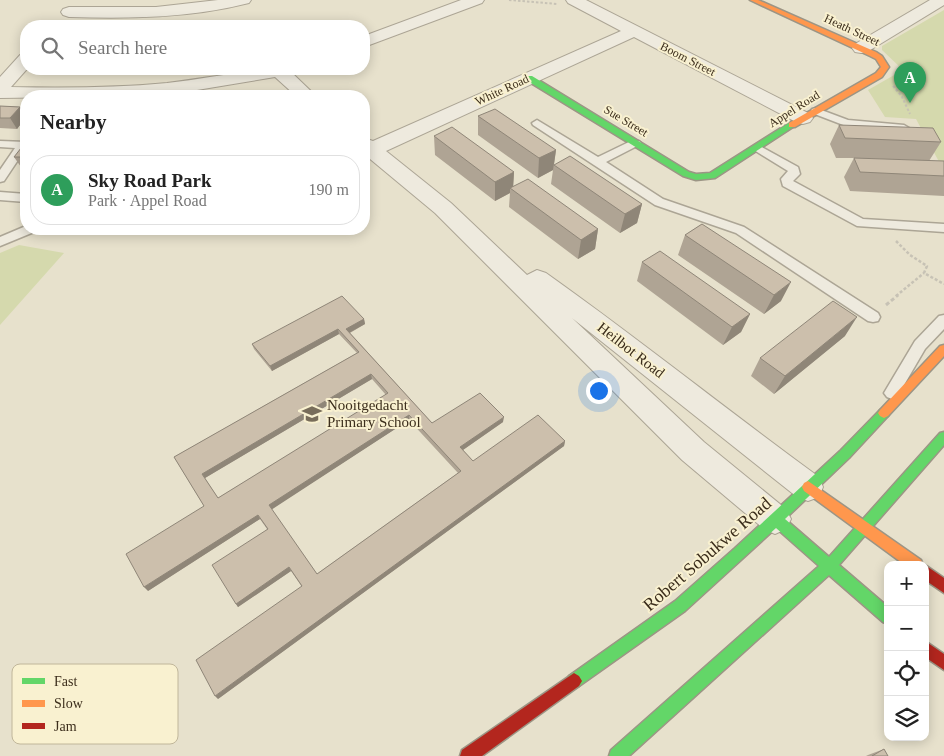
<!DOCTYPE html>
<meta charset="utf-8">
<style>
:root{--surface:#fff;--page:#f6f6f6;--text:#222;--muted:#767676;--line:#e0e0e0;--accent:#db2777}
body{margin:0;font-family:"Times New Roman",serif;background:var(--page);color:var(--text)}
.controls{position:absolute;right:15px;bottom:15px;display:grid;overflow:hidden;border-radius:10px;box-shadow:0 2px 12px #0003}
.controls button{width:45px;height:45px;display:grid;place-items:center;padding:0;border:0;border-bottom:1px solid var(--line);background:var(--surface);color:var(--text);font:25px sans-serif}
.you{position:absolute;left:598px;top:390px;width:18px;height:18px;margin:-12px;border:4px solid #fff;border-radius:50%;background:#1a73e8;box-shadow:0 0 0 8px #1a73e833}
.badge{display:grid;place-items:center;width:32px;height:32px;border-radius:50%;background:var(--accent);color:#fff;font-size:16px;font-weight:700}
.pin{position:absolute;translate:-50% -41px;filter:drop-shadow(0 1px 2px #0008)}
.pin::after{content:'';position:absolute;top:26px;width:18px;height:15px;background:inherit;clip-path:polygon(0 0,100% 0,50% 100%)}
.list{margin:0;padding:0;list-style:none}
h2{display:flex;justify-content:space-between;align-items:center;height:65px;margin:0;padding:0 20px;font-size:21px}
h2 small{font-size:16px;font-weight:400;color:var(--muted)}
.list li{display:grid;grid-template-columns:32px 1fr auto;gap:15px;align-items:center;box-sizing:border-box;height:70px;margin:0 10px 10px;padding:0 10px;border:1px solid var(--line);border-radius:20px}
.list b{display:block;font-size:19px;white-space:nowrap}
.list p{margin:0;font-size:16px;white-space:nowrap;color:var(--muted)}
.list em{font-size:16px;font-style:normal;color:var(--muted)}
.icon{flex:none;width:28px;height:28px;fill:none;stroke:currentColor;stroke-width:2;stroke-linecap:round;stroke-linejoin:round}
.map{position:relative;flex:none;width:944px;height:756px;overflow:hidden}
.search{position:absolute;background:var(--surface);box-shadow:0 2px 12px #0003;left:20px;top:20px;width:350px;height:55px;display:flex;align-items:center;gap:12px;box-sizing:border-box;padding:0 18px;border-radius:20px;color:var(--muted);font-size:19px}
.panel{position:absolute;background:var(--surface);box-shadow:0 2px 12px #0003;left:20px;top:90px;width:350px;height:145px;border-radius:20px}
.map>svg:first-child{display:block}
.green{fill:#d5d9ad}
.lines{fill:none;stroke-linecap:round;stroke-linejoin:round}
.lane-casing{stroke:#aca595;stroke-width:3}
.street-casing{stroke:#aca595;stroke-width:2}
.fast-casing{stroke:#9c9585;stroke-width:3}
.slow-casing{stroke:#9c9585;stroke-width:3}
.jam-casing{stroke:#9c9585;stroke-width:3}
.path-far2{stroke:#c7c2b5;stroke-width:2;stroke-dasharray:2.5 2;stroke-linecap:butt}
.path-far1{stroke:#c7c2b5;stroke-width:2.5;stroke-dasharray:3 2;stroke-linecap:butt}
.path{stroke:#c7c2b5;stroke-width:3;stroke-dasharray:4 2.5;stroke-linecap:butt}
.lane{fill:#eeeade;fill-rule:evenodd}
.street{fill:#eeeade;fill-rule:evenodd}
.fast{fill:#63d668;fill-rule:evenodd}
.slow{fill:#ff974d;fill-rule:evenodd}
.jam{fill:#b3261e;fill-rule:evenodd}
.wall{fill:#afa494;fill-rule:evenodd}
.shaded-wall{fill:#8f8678}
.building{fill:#ccbfac;stroke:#8f8678;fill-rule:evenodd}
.labels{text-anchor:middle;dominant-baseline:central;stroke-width:4;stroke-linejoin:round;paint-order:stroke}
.far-street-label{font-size:12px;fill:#3c2e1c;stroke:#f9f1d0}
.street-label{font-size:15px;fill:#3c2e1c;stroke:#f9f1d0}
.poi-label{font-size:15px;fill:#3c2e1c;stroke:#f9f1d0;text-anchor:start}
.near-street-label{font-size:18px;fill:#3c2e1c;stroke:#f9f1d0}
.key{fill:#f9f1d0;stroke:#c0b69a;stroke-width:1}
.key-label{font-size:14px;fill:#3c2e1c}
</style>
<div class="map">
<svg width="944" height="756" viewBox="0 0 944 756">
<rect width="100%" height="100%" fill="#e7e1cc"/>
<!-- green -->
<path class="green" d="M944,10v161l-28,-52 -31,-2 -17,-27 35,-20 -21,-20v-4z
M19,245l45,8 -64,72v-72z"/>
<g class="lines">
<defs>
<path id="lane" d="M816,108l32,12 56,5 5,3 -5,3 -58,-5 -34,-13 -1,-2 1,-2z
M537,120l61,37 33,-16h8l2,2 -2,2 -33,17 57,37 81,28 134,86 2,4 -2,4 -5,1 -5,-1 -132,-88 -81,-28 -122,-80 -1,-2z
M0,141l26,1v6l-22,33 -4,1v-12l15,-22 -15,-1z
M758,145l40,22 2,7 -7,7 70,38 81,5v8l-87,-6 -74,-40 -2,-7 7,-8 -34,-21 -2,-2 2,-2z
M0,192l26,2v8l-26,-2z
M26,226v3h10l-2,3 -34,14v-9z
M944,315v14l-19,20 -28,48 -5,2 -5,-2 -3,-4 31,-52 24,-25z"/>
<path id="street" d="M218,0h33l-2,3c-59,15 -120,16 -180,14l-6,-2 -2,-3 2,-3 6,-2h87z
M461,0h23l-2,3 -118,44v-11z
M566,0h20l224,114 3,4 -3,4 -7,2 -7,-2 -162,-85 -248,114 65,52 76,72 10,-5 9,3c93,66 181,137 273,204l4,10 -4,10 -11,4 -11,-4 -225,-179 132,124 82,67 5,10 -5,10 -11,5 -11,-5 -82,-69 -247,-247 -71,-59v-16l9,3 248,-110 -53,-28z
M930,0h14v5l-77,47 -6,1 -6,-1 -3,-4 3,-4z
M26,54l1,15 -16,18c52,1 104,1 156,-4 42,-5 82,-14 125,-14l-2,2 26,25h-20l-21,-19 -78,13 -55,6 -142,2v-21l20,-22z"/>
<path id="fast" d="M526,76h6l157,96 7,2 14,-1 79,-50 7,2 -81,53 -19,2 -13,-4 -157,-96z
M884,408l4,2 2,3 -2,3 -39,42 -64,61 44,38 111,-124 4,-1v13l-105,120 49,42v17l-5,-2 -54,-47 -200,181h-20l2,-6 208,-184 -43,-38 -91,83 -106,75 -5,3 -5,-3 -3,-5 3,-5 106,-75 60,-53 106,-98 39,-40z"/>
<path id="slow" d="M750,0h8l118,52 6,4 7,11 -7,10 -87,50h-6v-4l87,-50 5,-6 -5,-8 -6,-3z
M944,345v11l-56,60 -4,2 -4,-2 -2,-3 2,-3 60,-64z
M808,481l113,79 2,5h-18l-101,-74 -2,-4 2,-4z"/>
<path id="jam" d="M925,565l19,13v15l-19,-13z
M925,641l19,13v16l-19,-13z
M574,673l5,3 3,5 -3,5 -97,70h-22l2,-6z"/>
</defs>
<!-- lane casing -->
<use href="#lane" class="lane-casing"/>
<!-- street casing -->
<use href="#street" class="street-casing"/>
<!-- fast casing -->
<use href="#fast" class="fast-casing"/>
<!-- slow casing -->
<use href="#slow" class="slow-casing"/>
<!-- jam casing -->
<use href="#jam" class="jam-casing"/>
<!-- path-far2 -->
<path class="path-far2" d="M509,0l48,4
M893,86l9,11 8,17"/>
<!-- path-far1 -->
<path class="path-far1" d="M896,241l14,14 17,11 -3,7 20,11
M896,296l28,-23"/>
<!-- path -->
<path class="path" d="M886,305l12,-10"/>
<!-- lane -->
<use href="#lane" class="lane"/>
<!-- street -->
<use href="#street" class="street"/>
<!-- fast -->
<use href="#fast" class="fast"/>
<!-- slow -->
<use href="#slow" class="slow"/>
<!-- jam -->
<use href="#jam" class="jam"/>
</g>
<!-- wall -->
<path class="wall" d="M0,106l20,1 6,10 -9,12 -17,-1z
M478,116l78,34 -2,15 88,39 -5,19 -17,10 -69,-49 2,-14 -15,8 -60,-43z
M839,125l102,17 -12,19h15v35l-94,-5 -6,-14 10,-19h-18l-6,-14z
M434,136l80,36 -1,14 85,43 -3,20 -17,10 -69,-52 1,-14 -15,8 -60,-46z
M26,144v23h-5l-7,-10z
M702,224l79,77 -17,13 -86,-59 7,-20z
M642,262l108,52 -9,18 -18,13 -86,-64z
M364,319l1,5 -15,9 82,90 71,-1 -40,28 10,11 92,-20 -1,5 -346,253 84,-112 -11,-16 -53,36 -2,-3 31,-75 -7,-10 -112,72 56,-85 -30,-49 183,-104 -18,-19 -67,37 -18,-22 -2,-5zM372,379l14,16 -168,103 -13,-20zM409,420l49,53 -141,101 -46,-65z
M845,336l-71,58 -23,-18 9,-18z
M884,749l4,7h-22l2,-1z"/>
<!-- shaded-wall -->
<path class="shaded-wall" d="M20,107l6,10 -9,12 -7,-11z
M556,150l-3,20 -15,8 1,-20z
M514,172l-1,18 -3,-2v5l-15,8v-19z
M642,204l-5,19 -17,10 5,-19z
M598,229l-3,20 -17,10 3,-19z
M791,282l-10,19 -17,13 10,-19z
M750,314l-9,18 -18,13 9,-18z
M857,317l-12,19 -71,58 11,-18z
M364,319l1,5 -18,10 -1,-5z
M338,329l1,5 -67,37 -2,-5z
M371,374l1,5 -167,99 -3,-4z
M409,415v5l-138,90 -2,-5z
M504,417l-1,5 -43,30v-5z
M565,441l-1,5 -346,253 -3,-3z
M258,515l2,4 -112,72 -4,-4z
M289,567l2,4 -53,36 -2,-3z"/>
<!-- building -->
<path class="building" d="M0,106l20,1 -10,11h-10z
M495,109l61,41 -17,8 -61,-42z
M839,125l94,3 8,14 -96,-4z
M452,127l62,45 -19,10 -61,-46z
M25,143l1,1v13h-12z
M570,156l72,48 -17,10 -71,-49z
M854,158l90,3v15l-84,-4z
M528,179l70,50 -17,11 -71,-52z
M702,224l89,58 -17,13 -89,-60z
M660,251l90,63 -18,13 -90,-65z
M342,296l22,23 -18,10 86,94 48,-30 24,24 -44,30 13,14 65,-46 27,26 -350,255 -19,-36 106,-74 -13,-19 -53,37 -24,-39 56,-36 -10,-14 -114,72 -18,-33 78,-48 -30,-49 185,-105 -21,-23 -68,37 -18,-22zM371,374l17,19 -170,105 -16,-24zM409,415l52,56 -144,103 -48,-69z
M833,301l24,16 -72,59 -25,-18z
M884,749l4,7h-16z"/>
<!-- icons -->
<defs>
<symbol id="school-bare" viewBox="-9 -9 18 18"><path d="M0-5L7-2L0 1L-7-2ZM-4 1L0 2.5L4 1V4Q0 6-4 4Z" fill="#786d5a" stroke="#f9f1d0" stroke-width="2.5" paint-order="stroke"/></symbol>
</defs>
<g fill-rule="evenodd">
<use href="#school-bare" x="298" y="400" width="28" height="28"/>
</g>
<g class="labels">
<!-- far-street labels -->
<g class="far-street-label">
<text transform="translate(852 30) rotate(25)">Heath Street</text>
<text transform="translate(688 59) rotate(27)">Boom Street</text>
<text transform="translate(502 90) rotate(-25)">White Road</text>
<text transform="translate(794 109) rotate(-32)">Appel Road</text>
<text transform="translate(626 121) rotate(31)">Sue Street</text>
</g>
<!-- street labels -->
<g class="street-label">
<text transform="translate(631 350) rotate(38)">Heilbot Road</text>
</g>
<!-- poi labels -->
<g class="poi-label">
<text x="327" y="405">Nooitgedacht<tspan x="327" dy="17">Primary School</tspan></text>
</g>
<!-- near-street labels -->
<g class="near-street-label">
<text transform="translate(707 554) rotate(-41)">Robert Sobukwe Road</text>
</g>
</g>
<!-- legend -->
<rect x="12" y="664" width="166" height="80" rx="8" class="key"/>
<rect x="22" y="678" width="23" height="6" fill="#63d668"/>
<rect x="22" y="700" width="23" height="7" fill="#ff974d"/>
<rect x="22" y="723" width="23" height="6" fill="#b3261e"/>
<g class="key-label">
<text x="54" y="686">Fast</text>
<text x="54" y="708">Slow</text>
<text x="54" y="731">Jam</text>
</g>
</svg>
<div class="controls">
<button>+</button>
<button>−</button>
<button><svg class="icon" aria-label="locate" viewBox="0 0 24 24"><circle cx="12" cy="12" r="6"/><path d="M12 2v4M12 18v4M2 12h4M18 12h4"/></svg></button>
<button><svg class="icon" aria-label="layers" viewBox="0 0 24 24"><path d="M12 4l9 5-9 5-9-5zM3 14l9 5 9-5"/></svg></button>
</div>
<div class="you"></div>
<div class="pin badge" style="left:910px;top:103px;background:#2e9e5b">A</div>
<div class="search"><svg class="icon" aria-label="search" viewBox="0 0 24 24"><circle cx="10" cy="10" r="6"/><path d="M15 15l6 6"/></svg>Search here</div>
<section class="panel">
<h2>Nearby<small></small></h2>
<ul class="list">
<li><span class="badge" style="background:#2e9e5b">A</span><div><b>Sky Road Park</b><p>Park · Appel Road</p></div><em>190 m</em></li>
</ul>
</section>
</div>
